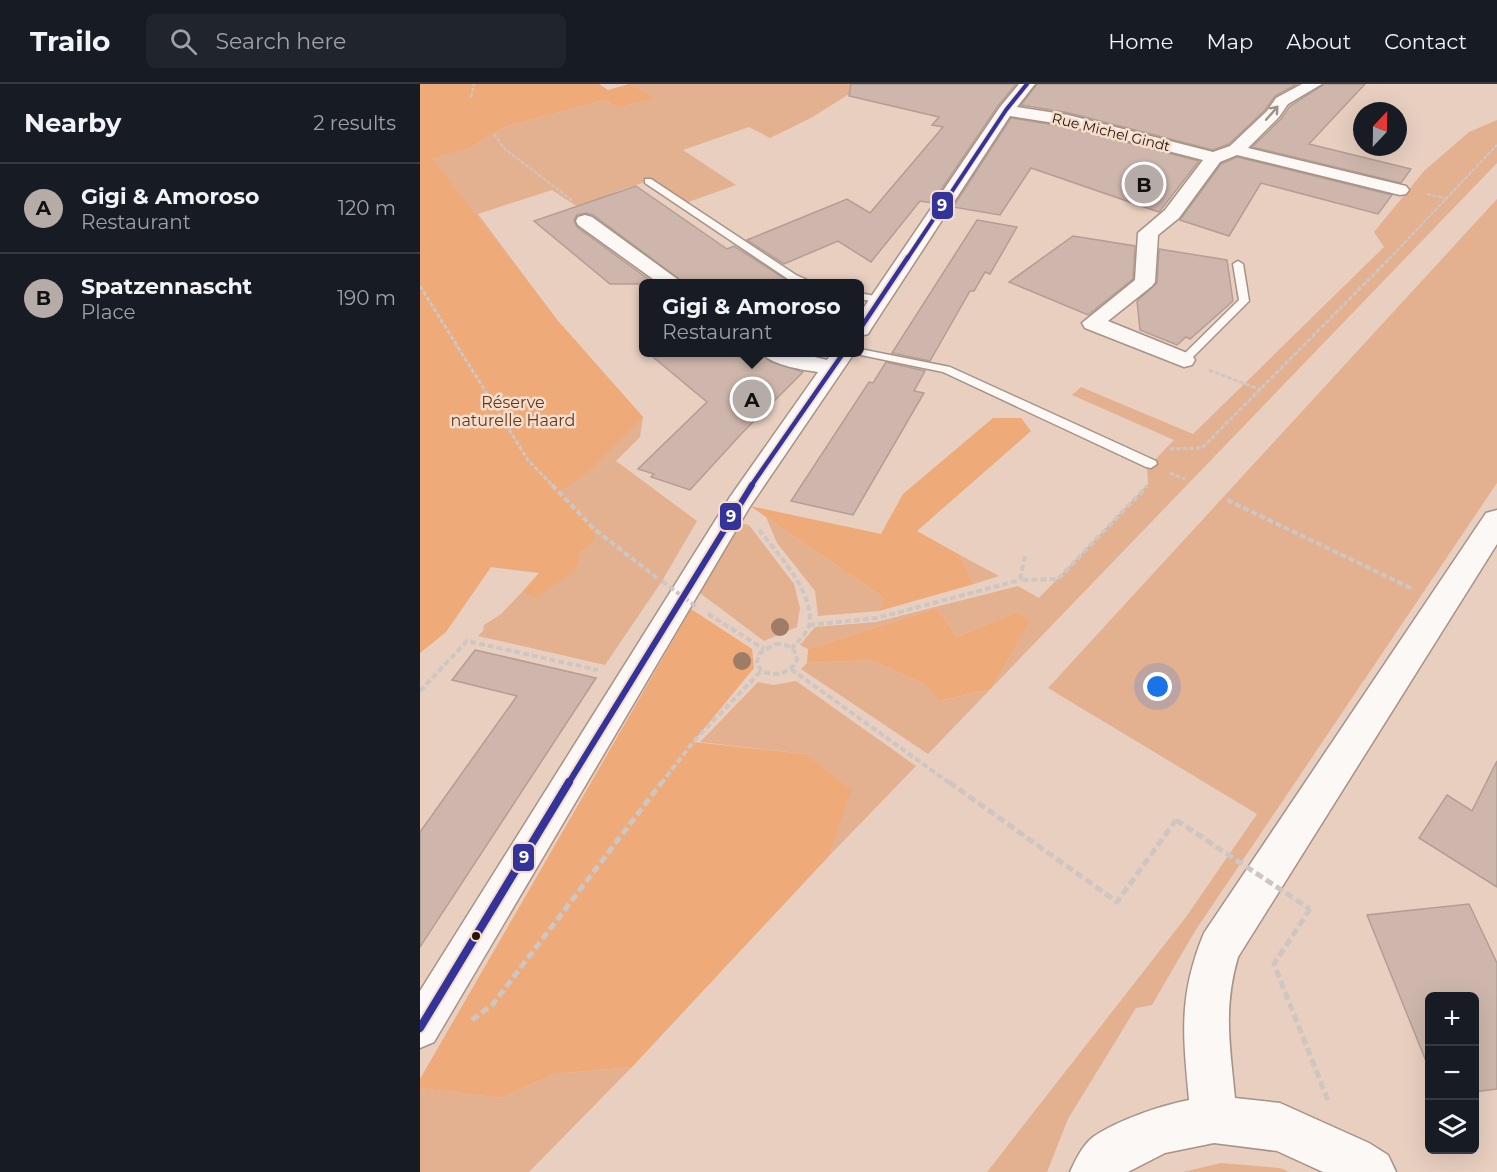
<!DOCTYPE html>
<meta charset="utf-8">
<style>
:root{--surface:#171b24;--page:#20242c;--text:#f1f3f6;--muted:#9ea1a6;--line:#363941;--accent:#b5aca7}
body{margin:0;font-family:Montserrat,sans-serif;background:var(--page);color:var(--text)}
.controls{position:absolute;right:18px;bottom:18px;display:grid;overflow:hidden;border-radius:9px;box-shadow:0 6px 24px #0002}
.controls button{width:54px;height:54px;display:grid;place-items:center;padding:0;border:0;border-bottom:2px solid var(--line);background:var(--surface);color:var(--text);font:30px sans-serif}
.compass{position:absolute;left:933px;top:18px;width:54px;height:54px;border-radius:50%;background:var(--surface);box-shadow:0 6px 24px #0002;rotate:22deg}
.you{position:absolute;left:738px;top:603px;width:21px;height:21px;margin:-15px;border:4px solid #fff;border-radius:50%;background:#1a73e8;box-shadow:0 0 0 9px #1a73e833}
.badge{display:grid;place-items:center;width:39px;height:39px;border-radius:50%;background:var(--accent);color:#111;font-size:20px;font-weight:700}
.pin{position:absolute;translate:-50% -50%;border:3px solid #fff;box-shadow:0 2px 6px #0006}
.popup{position:absolute;left:219px;top:195px;width:225px;height:78px;box-sizing:border-box;display:grid;place-content:center;border-radius:9px;background:var(--surface);filter:drop-shadow(0 2px 4px #0005);font-size:20px;white-space:nowrap;color:var(--muted)}
.popup b{font-size:22px;color:var(--text)}
.popup::after{content:'';position:absolute;left:50%;top:100%;margin-left:-12px;border:12px solid transparent;border-top-color:var(--surface)}
.list{margin:0;padding:0;list-style:none}
h2{display:flex;justify-content:space-between;align-items:center;height:78px;margin:0;padding:0 24px;font-size:26px}
h2 small{font-size:20px;font-weight:400;color:var(--muted)}
.list li{display:grid;grid-template-columns:39px 1fr auto;gap:18px;align-items:center;box-sizing:border-box;height:90px;padding:0 24px;border-top:2px solid var(--line)}
.list b{display:block;font-size:22px;white-space:nowrap}
.list p{margin:0;font-size:20px;white-space:nowrap;color:var(--muted)}
.list em{font-size:20px;font-style:normal;color:var(--muted)}
.icon{flex:none;width:33px;height:33px;fill:none;stroke:currentColor;stroke-width:2;stroke-linecap:round;stroke-linejoin:round}
.map{position:relative;flex:none;width:1077px;height:1088px;overflow:hidden}
header{display:flex;align-items:center;gap:36px;box-sizing:border-box;height:84px;padding:0 30px;background:var(--surface);border-bottom:2px solid var(--line)}
header strong{font-size:28px}
nav{display:flex;gap:33px;margin-inline-start:auto;font-size:21px}
.search{width:420px;height:54px;background:var(--page);display:flex;align-items:center;gap:15px;box-sizing:border-box;padding:0 21px;border-radius:9px;color:var(--muted);font-size:22px}
main{display:flex}
aside{flex:1;background:var(--surface)}
.map>svg:first-child{display:block}
.green{fill:#e4b190}
.forest{fill:#eeaa78}
.building{fill:#ceb6ac;stroke:#b49d93;stroke-width:1.5}
.lines{fill:none;stroke-linecap:round;stroke-linejoin:round}
.service-casing{stroke:#a79285;stroke-width:3}
.minor-casing{stroke:#a79285;stroke-width:3}
.secondary-casing{stroke:#a79285;stroke-width:3}
.path-far3{stroke:#cec6c2;stroke-width:2;stroke-dasharray:4 1.5;stroke-linecap:butt}
.path-far2{stroke:#cec6c2;stroke-width:3;stroke-dasharray:4.5 2;stroke-linecap:butt}
.path-far1{stroke:#cec6c2;stroke-width:4;stroke-dasharray:6 3;stroke-linecap:butt}
.path{stroke:#cec6c2;stroke-width:5;stroke-dasharray:8 4;stroke-linecap:butt}
.service{fill:#fcf8f6;fill-rule:evenodd}
.minor{fill:#fcf8f6;fill-rule:evenodd}
.secondary{fill:#fcf8f6;fill-rule:evenodd}
.path-bridge-far1{stroke:#cec6c2;stroke-width:4;stroke-dasharray:6 3;stroke-linecap:butt}
.path-bridge{stroke:#cec6c2;stroke-width:5;stroke-dasharray:8 4;stroke-linecap:butt}
.bus-1-far3-casing{stroke:#f6decf;stroke-width:6}
.bus-1-far2-casing{stroke:#f6decf;stroke-width:8}
.bus-1-far1-casing{stroke:#f6decf;stroke-width:10}
.bus-1-casing{stroke:#f6decf;stroke-width:12}
.bus-1-far3{stroke:#339;stroke-width:4}
.bus-1-far2{stroke:#339;stroke-width:4.5}
.bus-1-far1{stroke:#339;stroke-width:6}
.bus-1{stroke:#339;stroke-width:8}
.tree{fill:#9f7c65}
.oneway{stroke:#9d918a}
.bus-dot{fill:#291406;stroke:#f6decf;stroke-width:2}
.labels{text-anchor:middle;dominant-baseline:central;stroke-width:5;stroke-linejoin:round;paint-order:stroke}
.far-street-label{font-size:14px;fill:#291406;stroke:#f6decf}
.park-label{font-size:16px;fill:#63391b;stroke:#f6decf}
.line-badge{stroke:#f6decf;stroke-width:2}
.badge-label{font-size:16px;text-anchor:middle;font-weight:bold;fill:#fff}
</style>
<header>
<strong>Trailo</strong>
<div class="search"><svg class="icon" aria-label="search" viewBox="0 0 24 24"><circle cx="10" cy="10" r="6"/><path d="M15 15l6 6"/></svg>Search here</div>
<nav><a>Home</a><a>Map</a><a>About</a><a>Contact</a></nav>
</header>
<main>
<aside>
<h2>Nearby<small>2 results</small></h2>
<ul class="list">
<li><span class="badge">A</span><div><b>Gigi &amp; Amoroso</b><p>Restaurant</p></div><em>120 m</em></li>
<li><span class="badge">B</span><div><b>Spatzennascht</b><p>Place</p></div><em>190 m</em></li>
</ul>
</aside>
<div class="map">
<svg width="1077" height="1088" viewBox="0 0 1077 1088">
<rect width="100%" height="100%" fill="#e8cfc0"/>
<!-- green -->
<path class="green" d="M209,0h236l-54,34 -41,20 -21,-11 -66,23 53,35 -56,20 -32,-24 -33,11 12,9 -37,14 -38,-25 -74,24 80,107 85,96 -3,20 -24,24 81,60 -35,60 -57,84 -127,-29 5,-5 1,-6 17,-11 21,-22 13,5 59,-57 -34,-49 -140,-359 12,25 37,-8 33,-21 102,-28 14,8 36,-10z
M1077,36v43l-569,591 -127,-85 6,-6 63,-3 55,24 16,17 50,-12 38,-67 -12,-10 -60,25 -20,-29 -129,41 -8,-4 15,-18 61,-5 142,-36 21,12 109,-114 -1,-16 27,-28 -102,-45 9,-8 112,47 191,-187 -10,-15 50,-61 45,-39z
M1077,115v284l-302,448 -43,74 -16,3 -68,111 -21,53h-60l199,-255 71,-103 -209,-126z
M346,433l118,81 -5,13 -61,5 -3,-25 -38,-48z
M320,439l9,2 45,59 6,24 -3,19 -33,14 -64,-48z
M540,471l39,21 -25,8z
M376,597l120,85 -87,90 21,-66 -44,-36 -106,-12 58,-60 15,3z
M212,983l-103,105h-109v-84l81,10 53,-24z
M801,1079l59,5 9,4h-106z"/>
<!-- forest -->
<path class="forest" d="M0,0h179l9,6 21,-6 26,14 -37,10 -14,-8 -102,28 -33,21 -37,9 126,163 85,96 -57,57 -26,17 33,37 2,12 -15,13 -5,18 -40,27 -13,-6 17,-19 -48,-6 -45,65 -26,21z
M573,334h28l10,13 -114,100 43,24 14,29 -95,27 5,-13 -134,-92 131,28 22,-40z
M517,524l20,29 60,-25 13,9 -39,68 -51,12 -15,-17 -55,-24 -63,3 1,-14z
M271,525l61,40 2,19 -61,74 113,12 45,36 -22,66 -197,211 -78,7 -53,24 -81,-10v-9z"/>
<!-- building -->
<path class="building" d="M431,0h165l-18,22 -66,97 -12,-2 -49,61 -33,-21 -54,23 -37,-24 100,-41 23,14 73,-86 -11,-2 7,-8 -90,-21z
M617,0h260l-22,12 -10,14 -36,34 -16,6 -144,-37 -48,-8z
M904,0h41l-56,60 102,25 -10,14 -149,-36 29,-28 9,-13z
M591,34l56,9 132,34 -40,51 -128,-44 -31,47 -47,-8z
M817,73l155,38 -14,19 -117,-31 -32,53 -49,-16 41,-56z
M216,102l91,63 7,-3 59,38h-107l-93,-69 -7,-2 -9,2 -3,5 3,7 78,57h-45l-76,-63z
M557,136l40,7 -27,47 -5,-2 -11,19h-4l-40,70 -38,-8z
M653,152l62,10 -2,33 -45,36 -79,-33z
M739,165l68,11 6,41 -43,38 -4,-2 -9,8 -37,-15 -3,-29 20,-18z
M227,268h112l12,10 32,10 -60,60 -53,58 -39,-13 3,-3 -16,-5 69,-67z
M466,278l39,9 -11,20 10,2 -71,122 -62,-14 78,-119 4,1z
M55,566l121,28 -176,269v-115l97,-136 -65,-16z
M1077,677v126l-78,-49 28,-43 25,16z
M1049,820l28,59v126l-23,3v-96h-44v75l-63,-156z"/>
<g class="lines">
<defs>
<path id="service" d="M225,95h6l145,96 20,9h-16l-12,-5 -143,-96z
M818,177l5,3 6,37 -61,61h-8v-4l59,-58 -6,-36z
M440,209l24,5 1,2 -5,3 -20,-4z
M440,265l90,18 206,94 1,3 -6,4 -5,-1 -203,-95 -87,-18 -1,-2h5z"/>
<path id="minor" d="M599,0h16l-18,23 51,8 145,37 17,-6 37,-35 9,-13 26,-14h20l-34,20 -9,13 -31,31 158,38 3,4 -3,4 -6,1 -163,-40 -17,7 -41,56 -21,17 -3,47 -3,4 -44,35 84,34 3,5 -3,5 -8,2 -99,-39 -3,-5 53,-43 3,-47 27,-23 38,-50 -136,-35 -57,-9 -139,213 -3,5 -8,2v-23l140,-206z
M165,131l7,2 92,67h-24l-82,-59 -2,-4 2,-4z
M341,268h33l33,8 5,-8h23l-106,156 -315,534 -14,6v-57l310,-494 88,-125c-15,-2 -48,-7 -57,-20z"/>
<path id="secondary" d="M1077,426v34l-259,413c-15,51 -8,89 -3,141l45,5 89,40 19,12 8,17h-73l-46,-21 -63,-8 -49,10 -37,19h-58c6,-13 12,-26 23,-35 25,-17 66,-31 96,-37 -6,-65 -11,-104 15,-167l282,-420z"/>
</defs>
<!-- service casing -->
<use href="#service" class="service-casing"/>
<!-- minor casing -->
<use href="#minor" class="minor-casing"/>
<!-- secondary casing -->
<use href="#secondary" class="secondary-casing"/>
<!-- path-far3 -->
<path class="path-far3" d="M51,13l3,-13
M74,50l11,15 68,52
M1007,110l21,5
M969,175l108,-114"/>
<!-- path-far2 -->
<path class="path-far2" d="M0,202l108,174 25,26
M789,286l52,20
M750,365l32,-1 189,-191
M750,389l15,6"/>
<!-- path-far1 -->
<path class="path-far1" d="M132,401l41,43 64,50
M807,416l186,89
M339,446c18,23 57,64 50,95 -2,9 -11,16 -17,23
M605,472l-5,24 38,-1 89,-93
M288,530l56,35
M389,541l68,-7 143,-38
M355,560c12,0 21,3 22,16 -8,14 -21,17 -36,11l-4,-9 3,-9z
M371,585l160,115
M0,607l47,-50 131,29
M241,700l32,-42 68,-71"/>
<!-- path -->
<path class="path" d="M529,698l168,120 59,-82
M890,825l-36,55 55,139
M52,936l21,-16 169,-222"/>
<!-- service -->
<use href="#service" class="service"/>
<!-- minor -->
<use href="#minor" class="minor"/>
<!-- secondary -->
<use href="#secondary" class="secondary"/>
<!-- path-bridge-far1 -->
<path class="path-bridge-far1" d="M242,497l36,27"/>
<!-- path-bridge -->
<path class="path-bridge" d="M756,736l134,89"/>
<defs>
<path id="bus-1-far3" d="M487,175l99,-149 21,-26"/>
<path id="bus-1-far2" d="M440,245l48,-72
M331,402l93,-134"/>
<path id="bus-1-far1" d="M148,700l184,-299"/>
<path id="bus-1" d="M0,944l149,-246"/>
</defs>
<!-- bus-1-far3 casing -->
<use href="#bus-1-far3" class="bus-1-far3-casing"/>
<!-- bus-1-far2 casing -->
<use href="#bus-1-far2" class="bus-1-far2-casing"/>
<!-- bus-1-far1 casing -->
<use href="#bus-1-far1" class="bus-1-far1-casing"/>
<!-- bus-1 casing -->
<use href="#bus-1" class="bus-1-casing"/>
<!-- bus-1-far3 -->
<use href="#bus-1-far3" class="bus-1-far3"/>
<!-- bus-1-far2 -->
<use href="#bus-1-far2" class="bus-1-far2"/>
<!-- bus-1-far1 -->
<use href="#bus-1-far1" class="bus-1-far1"/>
<!-- bus-1 -->
<use href="#bus-1" class="bus-1"/>
</g>
<!-- trees -->
<g class="tree">
<circle cx="360" cy="543" r="9"/>
<circle cx="322" cy="577" r="9"/>
</g>
<!-- one-way arrows -->
<defs><path id="oneway-shaft" d="M-6 0H5M1.5-3L5.5 0L1.5 3" fill="none" stroke-width="1.6" stroke-linecap="round" stroke-linejoin="round" transform="scale(1.5)"/></defs>
<use class="oneway" href="#oneway-shaft" transform="translate(852 29) rotate(-49)"/>
<!-- markers -->
<circle class="bus-dot" cx="56" cy="852" r="5"/>
<g class="labels">
<!-- far-street labels -->
<g class="far-street-label">
<text transform="translate(691 48) rotate(14)">Rue Michel Gindt</text>
</g>
<!-- park labels -->
<g class="park-label">
<text x="93" y="318">Réserve<tspan x="93" dy="18">naturelle Haard</tspan></text>
</g>
</g>
<g class="line-badge">
<rect x="511" y="107" width="23" height="29" rx="6" fill="#339"/>
<rect x="299" y="418" width="23" height="29" rx="6" fill="#339"/>
<rect x="92" y="759" width="23" height="29" rx="6" fill="#339"/>
</g>
<g class="badge-label">
<text x="522" y="127">9</text>
<text x="311" y="438">9</text>
<text x="104" y="779">9</text>
</g>
</svg>
<div class="controls">
<button>+</button>
<button>−</button>
<button><svg class="icon" aria-label="layers" viewBox="0 0 24 24"><path d="M12 4l9 5-9 5-9-5zM3 14l9 5 9-5"/></svg></button>
</div>
<svg class="compass" viewBox="-18 -18 36 36"><path d="M0-13l5 13h-10z" fill="#e53935"/><path d="M0 13l5-13h-10z" fill="#9ea1a6"/></svg>
<div class="you"></div>
<div class="pin badge" style="left:332px;top:315px">A</div>
<div class="popup"><b>Gigi &amp; Amoroso</b>Restaurant</div>
<div class="pin badge" style="left:724px;top:100px">B</div>
</div>
</main>
